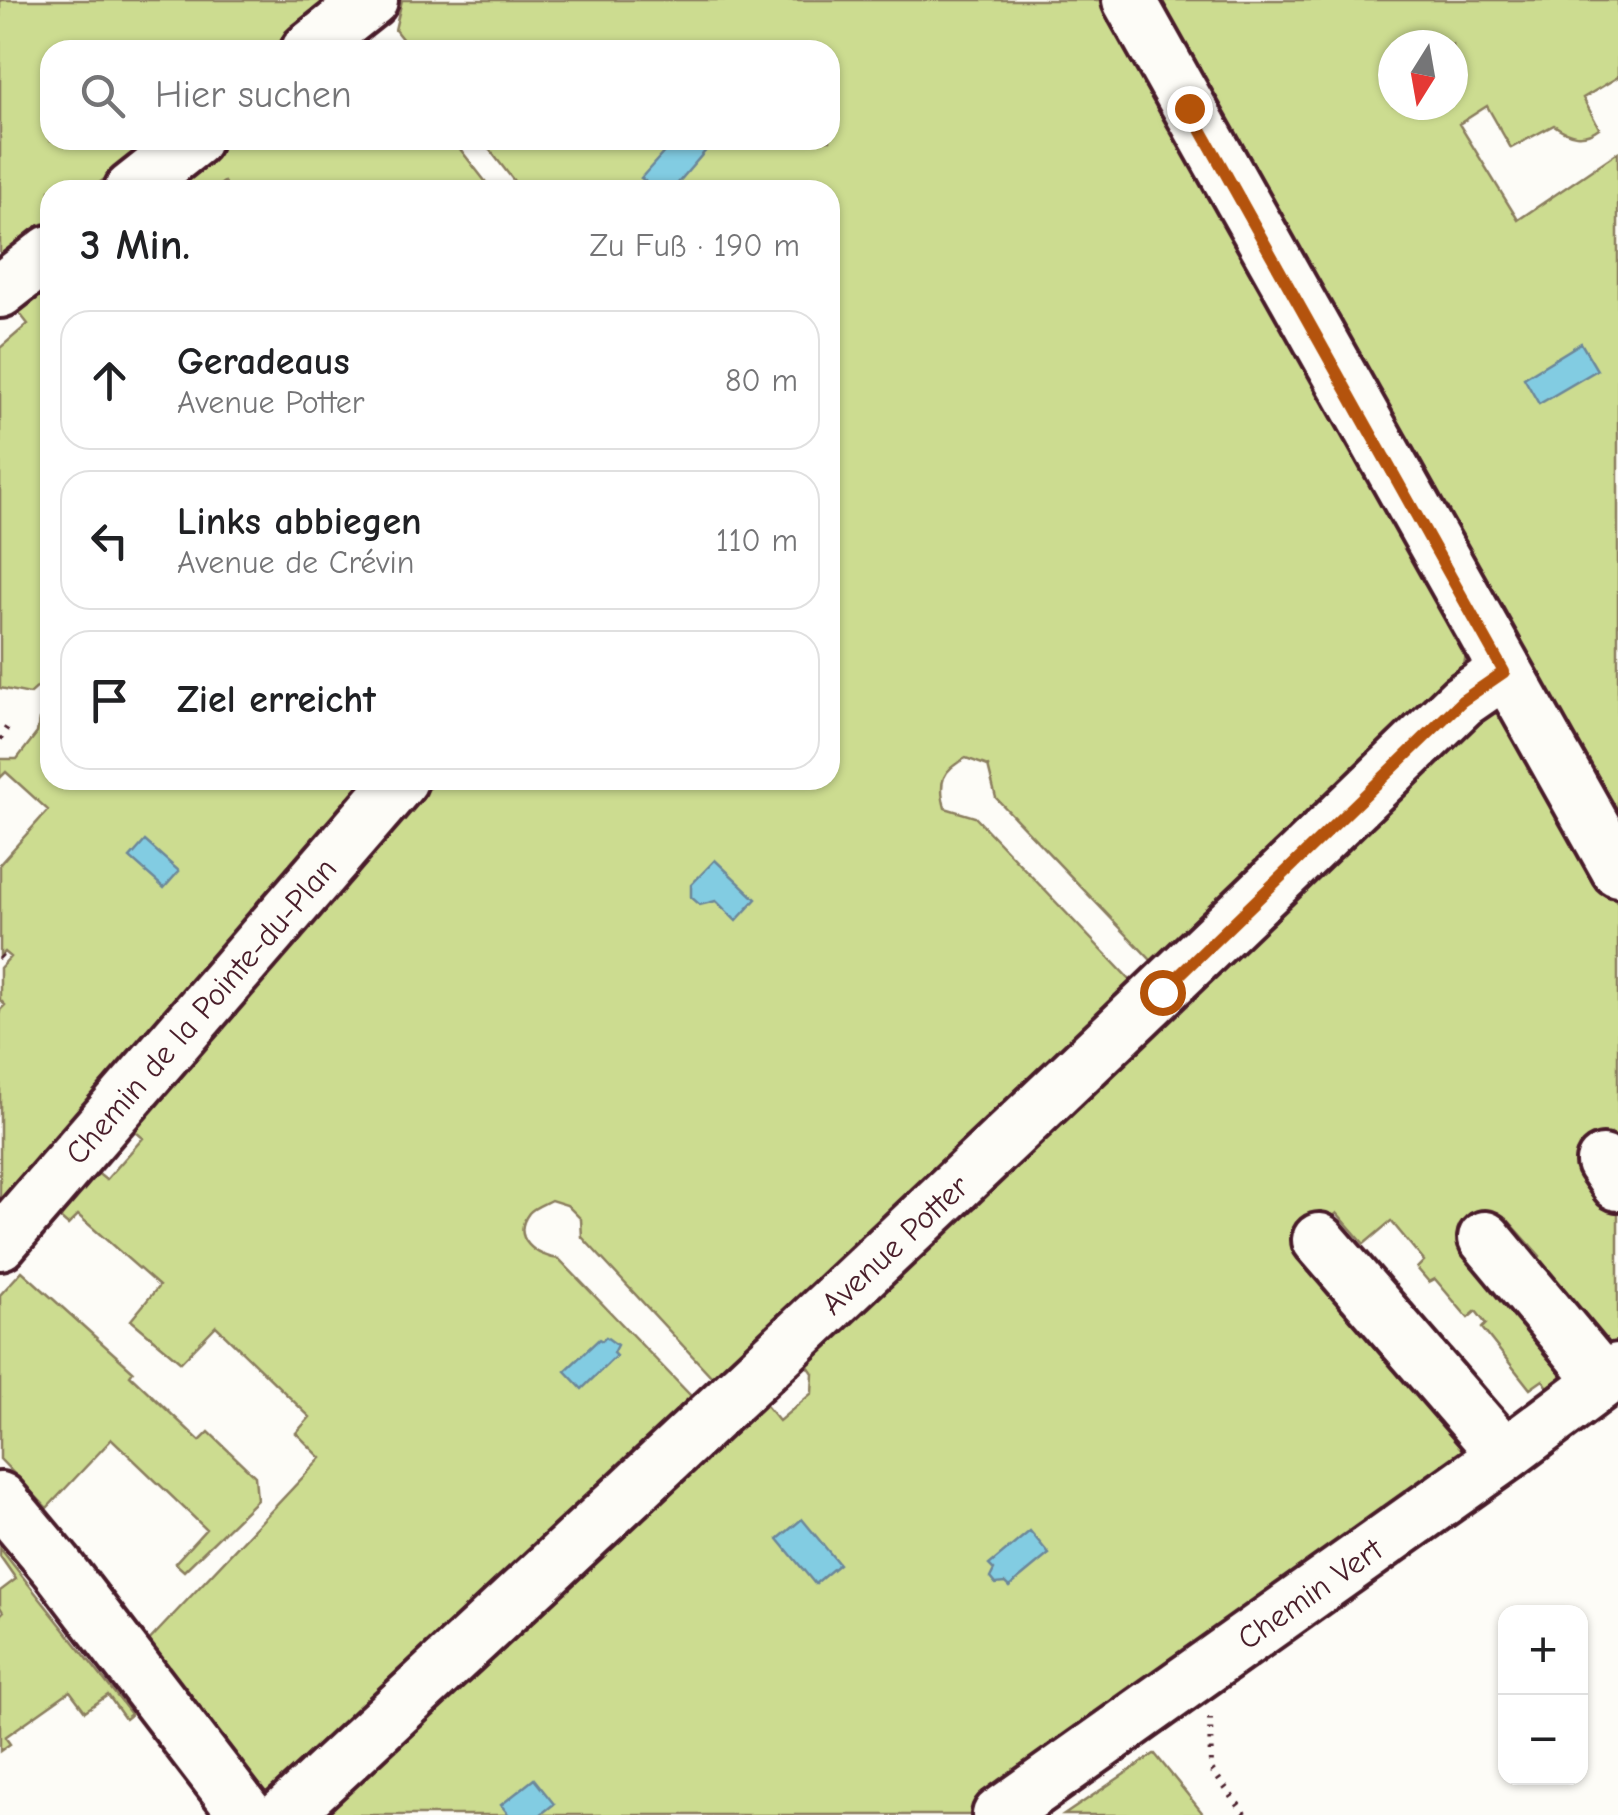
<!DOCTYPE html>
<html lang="de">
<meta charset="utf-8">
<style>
:root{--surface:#fff;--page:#f2f2f2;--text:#202124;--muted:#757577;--line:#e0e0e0}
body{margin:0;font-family:"Comic Neue",sans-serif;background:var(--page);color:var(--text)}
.controls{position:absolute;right:30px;bottom:30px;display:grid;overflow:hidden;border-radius:20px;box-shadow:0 2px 8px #0004}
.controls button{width:90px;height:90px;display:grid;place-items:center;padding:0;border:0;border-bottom:2px solid var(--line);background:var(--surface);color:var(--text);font:50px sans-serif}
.compass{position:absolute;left:1378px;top:30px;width:90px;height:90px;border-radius:50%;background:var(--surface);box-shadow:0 2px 8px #0004;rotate:191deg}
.stop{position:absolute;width:30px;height:30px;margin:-22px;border:8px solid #b45309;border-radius:50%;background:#fff}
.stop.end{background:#b45309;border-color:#fff;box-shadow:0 2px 10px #0008}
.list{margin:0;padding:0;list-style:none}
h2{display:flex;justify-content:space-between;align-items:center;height:130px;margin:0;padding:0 40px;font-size:42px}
h2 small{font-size:32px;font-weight:400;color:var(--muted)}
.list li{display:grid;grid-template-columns:65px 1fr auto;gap:30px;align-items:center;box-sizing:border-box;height:140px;margin:0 20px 20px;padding:0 20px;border:2px solid var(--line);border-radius:30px}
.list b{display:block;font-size:38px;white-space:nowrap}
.list p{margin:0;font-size:32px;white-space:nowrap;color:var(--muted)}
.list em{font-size:32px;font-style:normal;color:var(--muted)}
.icon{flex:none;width:55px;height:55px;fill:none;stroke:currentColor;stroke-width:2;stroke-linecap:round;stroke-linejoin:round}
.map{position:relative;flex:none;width:1618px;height:1815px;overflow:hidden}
.search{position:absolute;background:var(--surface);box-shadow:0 2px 8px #0004;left:40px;top:40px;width:800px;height:110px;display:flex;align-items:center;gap:25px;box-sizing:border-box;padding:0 35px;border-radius:30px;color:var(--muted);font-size:38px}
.panel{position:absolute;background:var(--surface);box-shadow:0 2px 8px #0004;left:40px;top:180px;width:800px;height:610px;border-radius:30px}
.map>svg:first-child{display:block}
.green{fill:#ccdc90;stroke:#8b7e5e;stroke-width:2.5;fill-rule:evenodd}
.water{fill:#82cce2;stroke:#6c8799;stroke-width:2.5}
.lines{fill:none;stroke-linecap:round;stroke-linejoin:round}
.minor-casing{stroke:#4a1f2b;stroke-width:60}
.path{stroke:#4a1f2b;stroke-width:6;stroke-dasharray:2.5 8;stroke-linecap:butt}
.minor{stroke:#fdfcf7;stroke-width:52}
.route{stroke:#b45309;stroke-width:12}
.labels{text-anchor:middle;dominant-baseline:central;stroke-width:9;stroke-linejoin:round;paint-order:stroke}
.street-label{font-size:32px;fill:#4a1f2b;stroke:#fdfcf7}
</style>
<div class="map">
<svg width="1618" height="1815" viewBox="0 0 1618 1815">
<rect width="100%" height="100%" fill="#fdfcf7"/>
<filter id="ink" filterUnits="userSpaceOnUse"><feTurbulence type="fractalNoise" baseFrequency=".01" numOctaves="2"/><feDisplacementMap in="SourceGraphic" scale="20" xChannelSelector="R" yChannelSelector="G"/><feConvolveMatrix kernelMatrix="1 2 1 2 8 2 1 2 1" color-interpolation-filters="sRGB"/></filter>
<g filter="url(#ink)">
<!-- green -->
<path class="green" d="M0,0h332l-63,50h-219v90h105l-65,50h-40v32l-50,39z
M402,0h706l361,637 -8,45 -298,281 -12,-3 -155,-162 -8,-32 -22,-8c-24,12 -28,24 -21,50l30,9 156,164 -1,14 -402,382 -15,1 -131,-141 -1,-18 -14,-14 -16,-5c-7,4 -17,7 -22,13 -19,25 8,44 30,46l131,136 2,18 -423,380 -18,-8 -107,-139 177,-188 -25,-25 14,-16 -94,-91 -35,36 -50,-42 28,-34 -81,-71 -10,10 -15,-13 37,-45 16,13 37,-42 -15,-13 296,-345h406v-590h-309l-39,-50h348v-90h-419l-16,-20z
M1149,0h469v77l-35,21 16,30c-16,12 -30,8 -45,-3l-43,23 -24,-42 -28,18 59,96 100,-68v662l-8,4zM1393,45h60v60h-60z
M222,140h231l39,50h-262l-6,-8 -11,8h-52z
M50,276v400l-20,18 -30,-6v-340l28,-24 -15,-19z
M1480,711l32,5 106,188v242l-7,-12 -15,9 22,63v143l-16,13 -67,-100 5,-6 -33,-37 -6,5 81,151 -28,21 -11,-16 -13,9 -48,-61 4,-4 -10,-13 -8,7 -33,-39 -6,3 -12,-14 7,-7 -33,-40 -27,23 -27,-31 -33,28 179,210 -506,364h-658l439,-419 21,25 33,-28 1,-20 -12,-17z
M50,719v61h333l-383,443v-213l5,-5 -5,-5v-32l10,-11 -6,-5 -4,4v-92l48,-54 -42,-38 -6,6v-19h17l20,-26 2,-13z
M22,1271l111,100 -3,4 70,66 9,-9 46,44 2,24 -73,71 -9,-8 31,-34 -94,-90 -65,69 -47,-49v-164z
M0,1548l131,166 -6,5 -17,-24 -23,16 -15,-20 -65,46 5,7 -10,7v-136l3,-3 -3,-5v-16l16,-12 -16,-23z
M1155,1754l49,61h-140l90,-61z"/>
<!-- water -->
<path class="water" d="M675,140h22l10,9 -35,41h-30l-2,-2 5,-7 -4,-3z
M1581,343l16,27 -58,34 -15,-26z
M145,841l34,30 -15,17 -34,-30z
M715,860l41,39 -20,22 -20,-20 -16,4 -9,-8v-12z
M606,1337l11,8 -4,8 3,3 -34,33 -17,-18 34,-32 3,2z
M802,1519l37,45 -24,20 -37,-45z
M1030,1531l19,23 -40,33 -4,-4 -10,1 -5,-6 4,-8 -5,-5z
M534,1779l20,25 -14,11h-31l-8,-10z"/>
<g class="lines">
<defs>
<path id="minor" d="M1129,0l489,870
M308,50l63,-50
M131,190l63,-50
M0,291l50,-39
M1603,1162l15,22
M1485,1238l119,143
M1319,1240l186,215
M0,1243l401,-463
M0,1499l57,68 190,248
M284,1815c396,-367 790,-737 1178,-1114l42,-29
M999,1815l506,-360 113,-85"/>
</defs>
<!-- minor casing -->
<use href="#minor" class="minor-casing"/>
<!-- path -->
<path class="path" d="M0,739l8,-13
M0,956l3,3 -3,3
M1210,1718l1,51 35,46"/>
<!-- minor -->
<use href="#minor" class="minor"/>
</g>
</g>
<g class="lines" filter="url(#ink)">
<!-- route -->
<path class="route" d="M1162,992l300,-291 42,-29 -315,-564"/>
</g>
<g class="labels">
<!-- street labels -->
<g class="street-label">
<text transform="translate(201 1011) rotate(-49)">Chemin de la Pointe-du-Plan</text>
<text transform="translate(895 1245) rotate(-43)">Avenue Potter</text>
<text transform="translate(1310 1594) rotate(-35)">Chemin Vert</text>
</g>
</g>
</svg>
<div class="controls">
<button>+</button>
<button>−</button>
</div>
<svg class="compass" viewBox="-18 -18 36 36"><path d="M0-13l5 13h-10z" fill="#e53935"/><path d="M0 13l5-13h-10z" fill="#757577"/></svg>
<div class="stop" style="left:1162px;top:992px"></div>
<div class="stop end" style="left:1189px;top:108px"></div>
<div class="search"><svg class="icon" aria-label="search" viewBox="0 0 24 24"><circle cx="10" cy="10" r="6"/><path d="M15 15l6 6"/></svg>Hier suchen</div>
<section class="panel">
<h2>3 Min.<small>Zu Fuß · 190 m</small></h2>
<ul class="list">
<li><svg class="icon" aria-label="ahead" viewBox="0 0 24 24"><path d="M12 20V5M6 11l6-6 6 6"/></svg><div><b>Geradeaus</b><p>Avenue Potter</p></div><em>80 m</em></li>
<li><svg class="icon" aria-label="left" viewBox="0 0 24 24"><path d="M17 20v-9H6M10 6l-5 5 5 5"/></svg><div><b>Links abbiegen</b><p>Avenue de Crévin</p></div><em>110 m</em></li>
<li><svg class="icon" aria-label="arrive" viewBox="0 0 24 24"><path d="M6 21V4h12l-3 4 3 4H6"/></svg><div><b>Ziel erreicht</b></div></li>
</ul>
</section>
</div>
